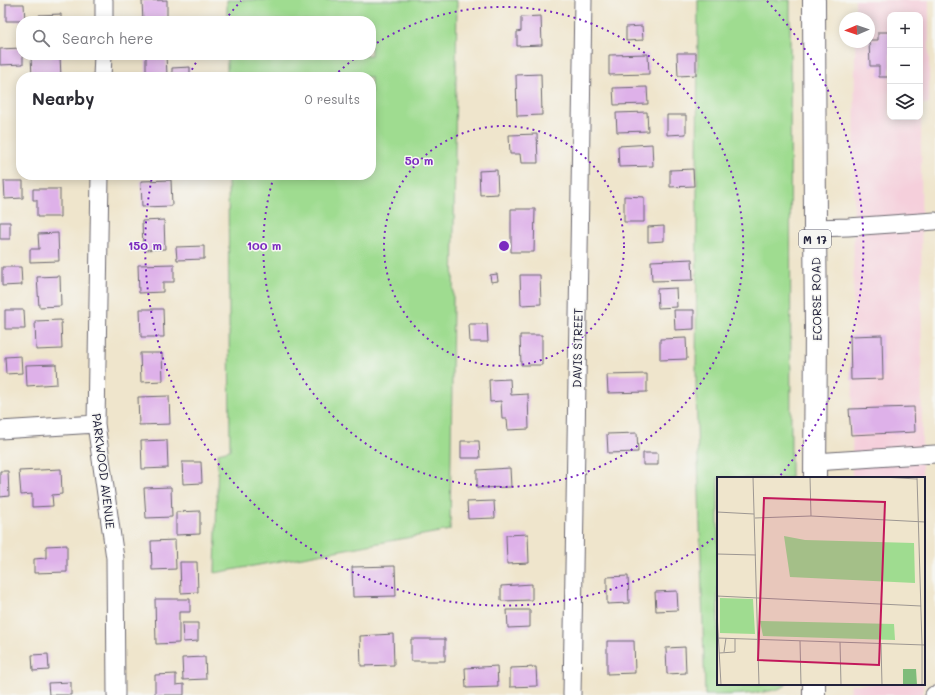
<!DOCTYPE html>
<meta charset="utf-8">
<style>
:root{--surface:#fff;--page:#f7f7f7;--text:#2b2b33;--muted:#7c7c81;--line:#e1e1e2}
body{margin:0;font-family:Mali,sans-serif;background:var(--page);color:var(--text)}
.controls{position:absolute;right:12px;top:12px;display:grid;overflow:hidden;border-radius:8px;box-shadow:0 2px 10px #0003}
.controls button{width:36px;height:36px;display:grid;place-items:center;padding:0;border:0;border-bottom:1px solid var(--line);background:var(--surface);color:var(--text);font:20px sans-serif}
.compass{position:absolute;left:839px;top:12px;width:36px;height:36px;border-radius:50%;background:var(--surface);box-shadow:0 2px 10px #0003;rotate:268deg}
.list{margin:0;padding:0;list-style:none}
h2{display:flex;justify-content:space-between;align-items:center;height:52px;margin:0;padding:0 16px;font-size:17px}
h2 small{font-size:13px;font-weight:400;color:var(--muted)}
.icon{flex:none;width:22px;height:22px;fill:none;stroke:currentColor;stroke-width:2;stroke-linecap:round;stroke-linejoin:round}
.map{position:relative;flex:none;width:935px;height:695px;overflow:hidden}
.search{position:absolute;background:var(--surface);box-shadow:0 2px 10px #0003;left:16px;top:16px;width:360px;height:44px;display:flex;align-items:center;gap:10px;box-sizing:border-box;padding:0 14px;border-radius:16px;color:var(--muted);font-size:15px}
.panel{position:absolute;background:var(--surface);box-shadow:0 2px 10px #0003;left:16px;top:72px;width:360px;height:108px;border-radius:16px}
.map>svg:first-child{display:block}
.built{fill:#f5cfdb;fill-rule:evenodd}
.green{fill:#9fdc90;stroke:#607f66}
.building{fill:#deb1e9}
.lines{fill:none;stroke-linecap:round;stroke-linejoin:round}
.minor-casing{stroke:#6a666e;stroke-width:19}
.primary-casing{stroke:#6a666e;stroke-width:24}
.minor{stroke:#fff;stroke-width:17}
.primary{stroke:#fff;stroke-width:22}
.ring{fill:none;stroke:#7b2cbf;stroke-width:2;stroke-dasharray:2 4}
.labels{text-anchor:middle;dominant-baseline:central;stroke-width:3;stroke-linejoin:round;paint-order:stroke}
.shield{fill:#f6f6f2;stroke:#626272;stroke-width:1}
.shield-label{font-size:11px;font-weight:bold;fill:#22223b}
.street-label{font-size:12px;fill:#22223b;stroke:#f6f6f2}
.inset-road{fill:none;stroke:#9d9792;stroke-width:1}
.view{fill:#c2185b;fill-opacity:0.15;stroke:#c2185b;stroke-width:2}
.inset-edge{fill:none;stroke:#22223b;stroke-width:2}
.centre{fill:#7b2cbf;stroke:#f6f6f2;stroke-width:2}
.ring-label{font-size:12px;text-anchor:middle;font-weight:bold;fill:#7b2cbf;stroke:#f6f6f2;stroke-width:3;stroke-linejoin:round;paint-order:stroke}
</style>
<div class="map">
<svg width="935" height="695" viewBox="0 0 935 695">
<rect width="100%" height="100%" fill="#f6f6f2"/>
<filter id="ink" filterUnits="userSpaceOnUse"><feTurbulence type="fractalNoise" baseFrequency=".025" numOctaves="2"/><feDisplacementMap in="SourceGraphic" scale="8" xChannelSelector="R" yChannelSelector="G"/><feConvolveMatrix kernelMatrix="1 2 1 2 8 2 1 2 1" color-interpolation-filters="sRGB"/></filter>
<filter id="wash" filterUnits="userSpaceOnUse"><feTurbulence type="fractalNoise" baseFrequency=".012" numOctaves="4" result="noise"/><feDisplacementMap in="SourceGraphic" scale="16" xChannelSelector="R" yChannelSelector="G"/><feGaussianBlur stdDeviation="0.9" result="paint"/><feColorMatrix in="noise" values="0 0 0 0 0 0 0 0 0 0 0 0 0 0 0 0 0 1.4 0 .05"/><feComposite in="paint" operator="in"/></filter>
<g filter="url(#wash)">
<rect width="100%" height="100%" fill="#efe5cc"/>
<!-- built -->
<path class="built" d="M855,0h74v104h-8l1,374h-70l3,-436h14v-24h-14zM890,15h30v102h-30z
M851,684h72v11h-73z"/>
<!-- green -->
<path class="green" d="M227,0h230l-7,530 -235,43 3,-120 12,-3 -2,-275h143v-98h-144v-22h144v-34h-144z
M698,0h92l1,478h-73v206h69c-8,11 -67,11 -82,11l-9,-303z"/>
<g id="blocks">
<!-- building -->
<path class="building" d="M167,0v21h-24l-1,-20z
M6,4h18l1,17h-19z
M61,14v7h-21l-1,-6z
M541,16l1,29 -25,1v-14l4,-1v-14z
M642,26l1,14 -17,1v-14z
M878,32h12v45h-11v-11h-9l-1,-26h9z
M21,48v7h2v9l-23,1v-16z
M677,53h19v22l-18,1z
M648,54l1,20 -40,1v-20z
M146,55h20l1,20h-21z
M60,56l1,21h-29l-1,-20z
M190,67v10h-18v-9z
M541,74l1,41 -25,1 -1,-41z
M647,87l1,17 -34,1 -1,-17z
M647,112l1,19 -31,1 -1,-19z
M667,115h19v19l-19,1z
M537,134l1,29h-17l-1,-9h-10l-1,-19z
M652,144l1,22 -34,1 -1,-21z
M693,169l1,17 -24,1v-17z
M497,170l1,24 -18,1 -1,-24z
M171,180l1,26 -30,1 -1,-26z
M4,181h19v17l-18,1z
M33,189h27v28h-23v-17h-4z
M624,196l20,1v25h-20z
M511,209h24l-1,43h-23z
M164,220l1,29 -22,1 -1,-29z
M0,222h10v17h-10z
M664,226v15l-16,1v-15z
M58,233l1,28 -29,1v-13h9l-1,-15z
M204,246v13l-27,1 -1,-13z
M692,259l1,21 -41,1 -1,-20z
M174,264v18h-11v10l-24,1 -1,-28z
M2,267h19l1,18 -20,1z
M497,274l1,7 -7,1 -1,-7z
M520,275h20l1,29 -20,1z
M60,276l1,30 -22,1 -2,-30z
M676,288l1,19 -19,1 -1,-19z
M140,309h23l1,28h-23z
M5,310h19l1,19h-20z
M674,310h20v19l-19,1z
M61,320l1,29 -26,1 -1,-29z
M469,324h18l1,18h-18z
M520,335h22v30h-21z
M882,335l1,44 -32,1 -1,-44z
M686,338l1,21 -27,1v-21z
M140,353h22l1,28 -22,1z
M21,356l1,17 -16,1 -1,-17z
M56,364l1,20 -30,2 -1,-21z
M647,374v18l-39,1 -1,-18z
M510,379l1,16 17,-1 1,35 -21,1 -1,-11h-5l-1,-18 -11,1 -1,-22z
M169,396l1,28 -31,1 -1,-28z
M914,407l1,25 -64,3 -2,-26z
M637,433l1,19 -30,1 -1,-19z
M167,440l1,28 -26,1 -1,-28z
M461,441h18l1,17h-19z
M643,453h15v12h-15z
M182,462h19l1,21 -19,1z
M510,468l1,19 -34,1v-18z
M61,469l1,25 -10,1 1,11 -21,1v-13l-11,1 -2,-24z
M0,471h8l1,25 -9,1z
M171,487l1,30 -26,1 -2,-30z
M494,501l1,17 -27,1 -1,-17z
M200,511v23l-24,1v-23z
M528,534l1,29 -22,1 -1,-29z
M175,540l1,29 -24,1 -1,-29z
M67,545v27l-33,1v-14l12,-1v-12z
M180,562h17l1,30 -17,1z
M395,566l1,30 -43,1 -1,-30z
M628,576l1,27 -22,1v-27z
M532,584v16l-31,1v-15z
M677,591l1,19 -22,1 -1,-19z
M155,599h35v13h-11v31l-23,1z
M507,610h23v17l-22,1z
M182,623h16v18l-15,1z
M393,634l1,31 -33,1 -1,-30z
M411,639h34v22h-34z
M607,641h27l1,32 -28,1z
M685,647l1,26 -19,1 -1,-26z
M48,654l1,16 -16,1 -1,-16z
M205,657l1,22 -23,1 -1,-22z
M497,666l1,21 -32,1 -1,-20z
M536,667l1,19 -27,1v-19z
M176,674v11l8,-1v11h-29v-20z
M71,682v13h-22l-1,-12z"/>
</g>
</g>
<g filter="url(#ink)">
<use href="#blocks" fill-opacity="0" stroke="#6a666e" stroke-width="1"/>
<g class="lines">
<defs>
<path id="minor" d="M104,21v-21
M102,77l1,-22
M100,175l-4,249 19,134 1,137
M815,228l33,-1 87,-6
M0,430l96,-6
M815,462l120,-8
M572,695l11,-695
M934,695h1"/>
<path id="primary" d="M814,0l1,228 1,97 -1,153
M814,695v-11"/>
</defs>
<!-- minor casing -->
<use href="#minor" class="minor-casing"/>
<!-- primary casing -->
<use href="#primary" class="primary-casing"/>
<!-- minor -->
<use href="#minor" class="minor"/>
<!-- primary -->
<use href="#primary" class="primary"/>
</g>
</g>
<!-- distance rings -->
<g class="ring">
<circle cx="504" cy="246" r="120"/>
<path d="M334 76A240 240 0 0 1 358 56M372 46A240 240 0 1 1 274 176"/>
<path d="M718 535A359 359 0 0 1 152 177M189 75A359 359 0 0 1 200 56M225 20A359 359 0 0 1 241 1M767 1A359 359 0 0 1 779 477"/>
</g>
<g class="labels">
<!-- shield labels -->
<rect class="shield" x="799" y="230" width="32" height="18" rx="3"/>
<g class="shield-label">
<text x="815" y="239">M 17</text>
</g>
<!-- street labels -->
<g class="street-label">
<text transform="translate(816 299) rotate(-91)">ECORSE ROAD</text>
<text transform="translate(577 348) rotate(-89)">DAVIS STREET</text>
<text transform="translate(104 471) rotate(83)">PARKWOOD AVENUE</text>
</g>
</g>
<!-- overview -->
<g transform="translate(717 477)">
<rect width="208" height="208" fill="#efe5cc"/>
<path d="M67,59l21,4 109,3 1,40 -125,-6zM3,121l33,1 2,35 -35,-1zM43,144l134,3 1,16 -132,-4z" fill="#9fdc90"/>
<path d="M186,192h13l1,16h-14z" fill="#7fbc7a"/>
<path class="inset-road" d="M36,0l6,208M93,0l1,39M165,0l35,2M200,0l5,168M0,35l37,2M38,41l56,-2 114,6M0,77l39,1M0,119l204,10M0,136l4,72M0,161l208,7M83,164l1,44M123,165l1,43M164,167l1,41M205,168v40M7,175l2,-14M2,176l16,-1v-13"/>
<path class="view" d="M47,21l121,4 -6,163 -121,-5z"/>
<rect width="208" height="208" class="inset-edge"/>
</g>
<circle cx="504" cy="246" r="6" class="centre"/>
<g class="ring-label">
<text x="419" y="165">50 m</text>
<text x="264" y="250">100 m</text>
<text x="145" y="250">150 m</text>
</g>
</svg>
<div class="controls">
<button>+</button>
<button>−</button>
<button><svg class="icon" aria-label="layers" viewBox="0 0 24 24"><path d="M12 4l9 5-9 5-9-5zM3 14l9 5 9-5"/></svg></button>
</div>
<svg class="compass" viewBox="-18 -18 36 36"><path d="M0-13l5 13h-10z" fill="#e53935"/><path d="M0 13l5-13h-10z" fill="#7c7c81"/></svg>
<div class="search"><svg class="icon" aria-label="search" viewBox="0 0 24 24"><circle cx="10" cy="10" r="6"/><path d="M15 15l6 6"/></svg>Search here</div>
<section class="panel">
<h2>Nearby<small>0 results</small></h2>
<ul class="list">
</ul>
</section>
</div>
